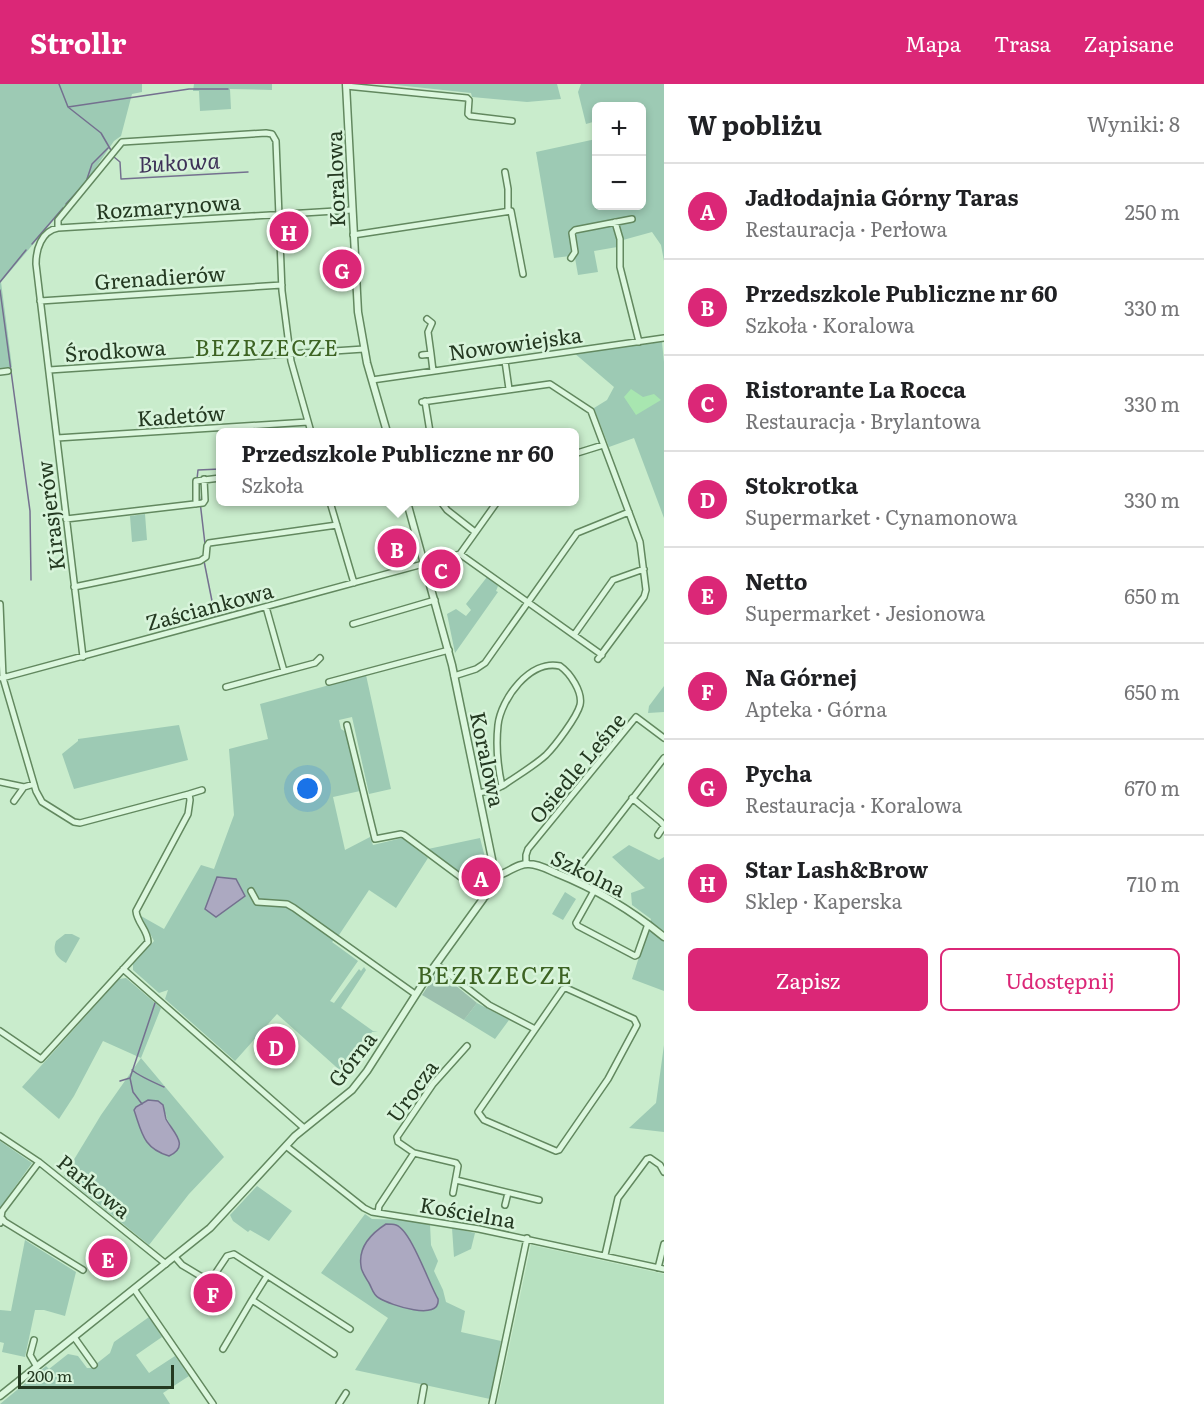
<!DOCTYPE html>
<html lang="pl">
<meta charset="utf-8">
<style>
:root{--surface:#fff;--page:#f2f2f2;--text:#202124;--muted:#757577;--line:#e0e0e0;--accent:#db2777}
body{margin:0;font-family:Literata,serif;background:var(--page);color:var(--text)}
.controls{position:absolute;right:18px;top:18px;display:grid;overflow:hidden;border-radius:9px;box-shadow:0 3px 9px #0003}
.controls button{width:54px;height:54px;display:grid;place-items:center;padding:0;border:0;border-bottom:2px solid var(--line);background:var(--surface);color:var(--text);font:30px sans-serif}
.scale{position:absolute;left:18px;bottom:15px;width:156px;box-sizing:border-box;padding-left:6px;border:3px solid #243921;border-top:0;font-size:16px;line-height:21px;white-space:nowrap;color:#243921;-webkit-text-stroke:4px #d8f4db;paint-order:stroke}
.you{position:absolute;left:308px;top:705px;width:21px;height:21px;margin:-15px;border:4px solid #fff;border-radius:50%;background:#1a73e8;box-shadow:0 0 0 9px #1a73e833}
.badge{display:grid;place-items:center;width:39px;height:39px;border-radius:50%;background:var(--accent);color:#fff;font-size:20px;font-weight:700}
.pin{position:absolute;translate:-50% -50%;border:3px solid #fff;box-shadow:0 2px 6px #0006}
.popup{position:absolute;left:216px;top:344px;width:363px;height:78px;box-sizing:border-box;display:grid;place-content:center;border-radius:9px;background:var(--surface);filter:drop-shadow(0 2px 4px #0005);font-size:20px;white-space:nowrap;color:var(--muted)}
.popup b{font-size:22px;color:var(--text)}
.popup::after{content:'';position:absolute;left:50%;top:100%;margin-left:-12px;border:12px solid transparent;border-top-color:var(--surface)}
.list{margin:0;padding:0;list-style:none}
h2{display:flex;justify-content:space-between;align-items:center;height:78px;margin:0;padding:0 24px;font-size:26px}
h2 small{font-size:20px;font-weight:400;color:var(--muted)}
.list li{display:grid;grid-template-columns:39px 1fr auto;gap:18px;align-items:center;box-sizing:border-box;height:96px;padding:0 24px;border-top:2px solid var(--line)}
.list b{display:block;font-size:22px;white-space:nowrap}
.list p{margin:0;font-size:20px;white-space:nowrap;color:var(--muted)}
.list em{font-size:20px;font-style:normal;color:var(--muted)}
.actions{display:flex;gap:12px;padding:18px 24px}
.actions a{flex:1;padding:14px 0;border:2px solid var(--accent);border-radius:9px;text-align:center;font-size:21px;color:var(--accent)}
.actions .main{background:var(--accent);color:#fff}
.map{position:relative;flex:none;width:664px;height:1320px;overflow:hidden}
header{display:flex;align-items:center;gap:36px;box-sizing:border-box;height:84px;padding:0 30px;background:var(--accent);color:#fff}
header strong{font-size:28px}
nav{display:flex;gap:33px;margin-inline-start:auto;font-size:21px}
main{display:flex}
aside{flex:1;background:var(--surface)}
.map>svg:first-child{display:block}
.farmland{fill:#b7e1c0}
.green{fill:#9dcab4;fill-rule:evenodd}
.sand{fill:#a8e6b0}
.cemetery{fill:#9cc0ae}
.water{fill:#aca9c1;stroke:#74708f;stroke-width:1.5}
.lines{fill:none;stroke-linecap:round;stroke-linejoin:round}
.stream{stroke:#74708f;stroke-width:1.5}
.minor-casing{stroke:#62885f;stroke-width:8}
.tertiary-casing{stroke:#62885f;stroke-width:9}
.minor{stroke:#dcf7de;stroke-width:5}
.tertiary{stroke:#dcf7de;stroke-width:6}
.labels{text-anchor:middle;dominant-baseline:central;stroke-width:5;stroke-linejoin:round;paint-order:stroke}
.street-label{font-size:21px;fill:#243921;stroke:#d8f4db}
.water-label{font-size:22px;font-style:italic;fill:#3e3258;stroke:#d8f4db}
.neighbourhood-label{font-size:22px;letter-spacing:1.5px;fill:#3d6323;stroke:#d8f4db}
.quarter-label{font-size:24px;letter-spacing:1.5px;fill:#3d6323;stroke:#d8f4db}
</style>
<header>
<strong>Strollr</strong>
<nav><a>Mapa</a><a>Trasa</a><a>Zapisane</a></nav>
</header>
<main>
<div class="map">
<svg width="664" height="1320" viewBox="0 0 664 1320">
<rect width="100%" height="100%" fill="#c9eccc"/>
<!-- farmland -->
<path class="farmland" d="M531,1161l133,29v130h-167z"/>
<!-- green -->
<path class="green" d="M0,0h142v8l-10,2 -11,42 -7,5 -28,41 -85,100 11,85 -12,1z
M194,0h78v6l-42,-1 1,20 -31,2 -1,-20h-6z
M387,0h170l4,15 -34,3 -55,-5 -1,-4z
M581,0h83v177l-3,-16 -9,-13 -29,8v6l-29,5 4,21 -20,3 -3,-17 -5,-2 -16,2 -18,-106 60,-13v67h46v-100h-46v30l-3,-14 -7,2 -8,-32z
M662,258l2,20v156l-30,-80 -25,9 -15,-39 13,-8 7,-13 -41,-35z
M145,430l2,26 -15,2 -2,-26z
M487,493l11,9 -2,5 2,1 -43,61 -8,-39 9,-5 10,7 5,-6 -5,-6z
M366,591l25,114 -22,5 -17,-77 -13,3 2,9 5,3 14,59 -27,6 12,53 25,-13 3,8 29,-7 26,20 -32,50 -27,-18 -30,45 -7,7 26,19 -28,40 4,2 25,-34 2,2 3,-4 2,3 -25,38 32,23h5l-6,1 -28,42 -67,-60 -42,47 -70,-62 3,-9 -9,3 -26,-23v-6l21,-23 -13,-25 23,13 37,-64 13,4 20,-54 -5,-66 39,-10 -8,-35z
M664,602v26l-16,1 1,-7z
M179,641l9,35 -114,29 -12,-35 16,-13v-2z
M480,754l6,23 -2,6h-9l-4,15 -43,-33z
M629,761l30,15 5,-3v134l-32,-12 19,-60 -19,-14 -1,-12 14,-5 -33,-31z
M565,808l11,7 -13,21 -11,-6z
M65,850h7l8,4 -14,25c-9,-5 -14,-11 -10,-22z
M126,894l35,30 -20,50 83,99 -35,37 -40,51 -85,-69 37,-61 40,-57 -38,-17 -29,55 -15,23 -37,-32 97,-108zM146,1018l20,12c1,11 12,17 13,31l-43,-38z
M477,919l32,17 -14,19 -31,-19z
M664,961v87l-35,-4 27,-25z
M0,1057l32,22 -32,45z
M257,1102l35,25 -23,30 -19,-11 -2,2 -15,-11 -3,-6z
M365,1130l7,5 36,1 22,4 1,21 7,16 -4,10 9,19 3,12 19,9 -4,21 40,9 -11,58 -135,-29 33,-52 -67,-45z
M452,1144l23,5 -4,16 -17,8z
M25,1156l51,32 -11,44 -21,-6h-9l-10,47 -23,-5 2,-9 -4,-1v-32l11,1z
M149,1233l13,20 -26,18 13,18 26,-17 14,20 -26,17 7,11h-170l46,-38 3,3 19,-15 10,2 9,12h4l19,-15 4,-11z"/>
<!-- sand -->
<path class="sand" d="M631,305l12,8 11,-3 7,6 -25,15 -12,-18z"/>
<!-- cemetery -->
<path class="cemetery" d="M438,887l39,32 -13,17 -42,-25z"/>
<!-- water -->
<path class="water" d="M217,793l19,2 9,17 -29,21 -11,-8z
M148,1016l10,1 5,4c1,4 2,10 3,14 6,12 25,27 3,37 -26,-8 -27,-23 -35,-46l2,-3z
M386,1140c3,0 7,0 10,1 15,5 33,59 42,74 3,23 -48,6 -59,-1 -6,-3 -7,-10 -10,-15 -3,-5 -8,-12 -8,-17 -3,-19 11,-33 25,-42z"/>
<g class="lines">
<!-- stream -->
<path class="stream" d="M59,0l9,23 33,26 11,19
M68,23l121,-18h39
M114,73l6,5 1,17 127,-7
M66,120l20,-22 6,-18 16,-16
M32,160l31,-36
M0,198l26,-32
M0,206l30,221 1,69
M197,395l1,-9 22,-1
M199,409l6,51
M204,477l11,55
M132,986c7,6 23,13 32,17
M130,994l3,14 9,12
M120,997l10,-3 25,-75"/>
<defs>
<path id="minor" d="M346,2l121,12 2,2 -1,14 2,2 42,5
M505,88l3,17v22
M615,138l5,17v28l19,75
M58,144v-8l64,-78 144,-9 6,1 4,7 6,150 9,70 20,71
M353,151l158,-24 12,63
M571,174l4,-6 -3,-19 3,-3 57,-11
M40,217l242,-16
M427,235l5,4 -4,9 3,22
M422,271l9,-1 2,17
M505,277l4,28
M49,286l315,-21
M0,288l8,-1
M372,296l292,-42
M425,317l5,31
M422,318l128,-18 41,27 49,131 6,48 -2,7 -46,62
M57,354l251,-16
M574,370l29,-9
M330,418l24,81
M441,418l6,8 28,22
M196,420v-23l24,-3
M66,435l137,-16 2,-3 -1,-21
M460,470l142,101
M74,503l126,-26 6,-4 1,-11 2,-3 128,-18
M0,520l3,74 33,113 6,11 32,20 6,1 109,-29 1,6 -2,14 -52,97c1,12 12,19 12,31l-107,117 -41,-28
M266,523l18,64
M353,540l82,-24
M574,551l39,-55 31,-11
M83,573l-47,-393c0,-14 5,-33 22,-36l294,-18
M454,592l22,-7 9,-6 92,-130 52,-21
M2,594l458,-124 37,-52
M329,598l120,-32
M226,603l89,-24 5,-5
M347,641l28,114 26,-5 3,1 82,61
M0,698l24,5
M479,709l17,-4 8,-4c14,-10 30,-19 42,-30 9,-9 31,-38 34,-50 3,-13 -10,-32 -20,-39 -30,-7 -59,33 -62,59 -2,19 0,43 4,61
M189,710l13,-4
M632,714l29,24 3,4 -6,9
M14,717l10,-14 10,-3
M526,780v-9l2,-6 108,-132 28,21
M573,795l6,-11 85,-110
M595,805l-19,34 2,3 57,30 2,-1 11,-31
M251,807l6,11 30,2 7,4 121,86
M436,880l53,41 46,24
M123,885l181,159
M566,904l68,31 3,6 -29,54 -49,71 -3,1 -72,-31 -6,-8 85,-123z
M0,1052l39,26 127,102
M286,1062l78,62 8,4 107,17 185,40
M414,1069l42,10 2,3 -5,27
M456,1096l83,20
M505,1121l3,-12
M378,1129l1,-7 35,-53 -16,-11 -1,-5 36,-53 34,-38
M1,1133l4,5 78,48
M0,1139l2,-12 37,-49
M605,1171l13,-57 29,-39 3,-1 10,7 4,7
M175,1173l7,8 25,15 6,-3 14,-21 7,-2 116,75
M658,1184l6,-24
M267,1192l-15,24 82,54
M134,1205l79,115
M74,1253l20,28
M34,1256l-4,15 7,12
M223,1265l29,-49
M339,1320l7,-11
M421,1320l3,-17
M492,1320l35,-166"/>
<path id="tertiary" d="M346,0l12,228 9,51 20,69
M494,792c13,-1 22,-13 35,-12 9,0 18,5 27,9 40,16 74,36 108,64
M0,1312l210,-168 85,-92 57,-46 15,-19 64,-100 52,-72c9,-14 12,-24 9,-40l-40,-194 -45,-163"/>
</defs>
<!-- minor casing -->
<use href="#minor" class="minor-casing"/>
<!-- tertiary casing -->
<use href="#tertiary" class="tertiary-casing"/>
<!-- minor -->
<use href="#minor" class="minor"/>
<!-- tertiary -->
<use href="#tertiary" class="tertiary"/>
</g>
<g class="labels">
<!-- street labels -->
<g class="street-label">
<text transform="translate(334 95) rotate(-92)">Koralowa</text>
<text transform="translate(168 121) rotate(-4)">Rozmarynowa</text>
<text transform="translate(160 192) rotate(-4)">Grenadierów</text>
<text transform="translate(515 258) rotate(-8)">Nowowiejska</text>
<text transform="translate(115 265) rotate(-4)">Środkowa</text>
<text transform="translate(181 330) rotate(-4)">Kadetów</text>
<text transform="translate(49 432) rotate(-97)">Kirasjerów</text>
<text transform="translate(209 521) rotate(-15)">Zaściankowa</text>
<text transform="translate(489 675) rotate(78)">Koralowa</text>
<text transform="translate(576 683) rotate(-50)">Osiedle Leśne</text>
<text transform="translate(589 788) rotate(26)">Szkolna</text>
<text transform="translate(351 974) rotate(-52)">Górna</text>
<text transform="translate(411 1006) rotate(-54)">Urocza</text>
<text transform="translate(95 1101) rotate(39)">Parkowa</text>
<text transform="translate(468 1127) rotate(10)">Kościelna</text>
</g>
<!-- water labels -->
<g class="water-label">
<text transform="translate(179 77) rotate(-3)">Bukowa</text>
</g>
<!-- neighbourhood labels -->
<g class="neighbourhood-label">
<text x="267" y="262">BEZRZECZE</text>
</g>
<!-- quarter labels -->
<g class="quarter-label">
<text x="495" y="889">BEZRZECZE</text>
</g>
</g>
</svg>
<div class="controls">
<button>+</button>
<button>−</button>
</div>
<div class="scale">200 m</div>
<div class="you"></div>
<div class="pin badge" style="left:481px;top:793px">A</div>
<div class="pin badge" style="left:397px;top:464px">B</div>
<div class="popup"><b>Przedszkole Publiczne nr 60</b>Szkoła</div>
<div class="pin badge" style="left:441px;top:485px">C</div>
<div class="pin badge" style="left:276px;top:962px">D</div>
<div class="pin badge" style="left:108px;top:1174px">E</div>
<div class="pin badge" style="left:213px;top:1209px">F</div>
<div class="pin badge" style="left:342px;top:185px">G</div>
<div class="pin badge" style="left:289px;top:147px">H</div>
</div>
<aside>
<h2>W pobliżu<small>Wyniki: 8</small></h2>
<ul class="list">
<li><span class="badge">A</span><div><b>Jadłodajnia Górny Taras</b><p>Restauracja · Perłowa</p></div><em>250 m</em></li>
<li><span class="badge">B</span><div><b>Przedszkole Publiczne nr 60</b><p>Szkoła · Koralowa</p></div><em>330 m</em></li>
<li><span class="badge">C</span><div><b>Ristorante La Rocca</b><p>Restauracja · Brylantowa</p></div><em>330 m</em></li>
<li><span class="badge">D</span><div><b>Stokrotka</b><p>Supermarket · Cynamonowa</p></div><em>330 m</em></li>
<li><span class="badge">E</span><div><b>Netto</b><p>Supermarket · Jesionowa</p></div><em>650 m</em></li>
<li><span class="badge">F</span><div><b>Na Górnej</b><p>Apteka · Górna</p></div><em>650 m</em></li>
<li><span class="badge">G</span><div><b>Pycha</b><p>Restauracja · Koralowa</p></div><em>670 m</em></li>
<li><span class="badge">H</span><div><b>Star Lash&amp;Brow</b><p>Sklep · Kaperska</p></div><em>710 m</em></li>
</ul>
<div class="actions"><a class="main">Zapisz</a><a>Udostępnij</a></div>
</aside>
</main>
